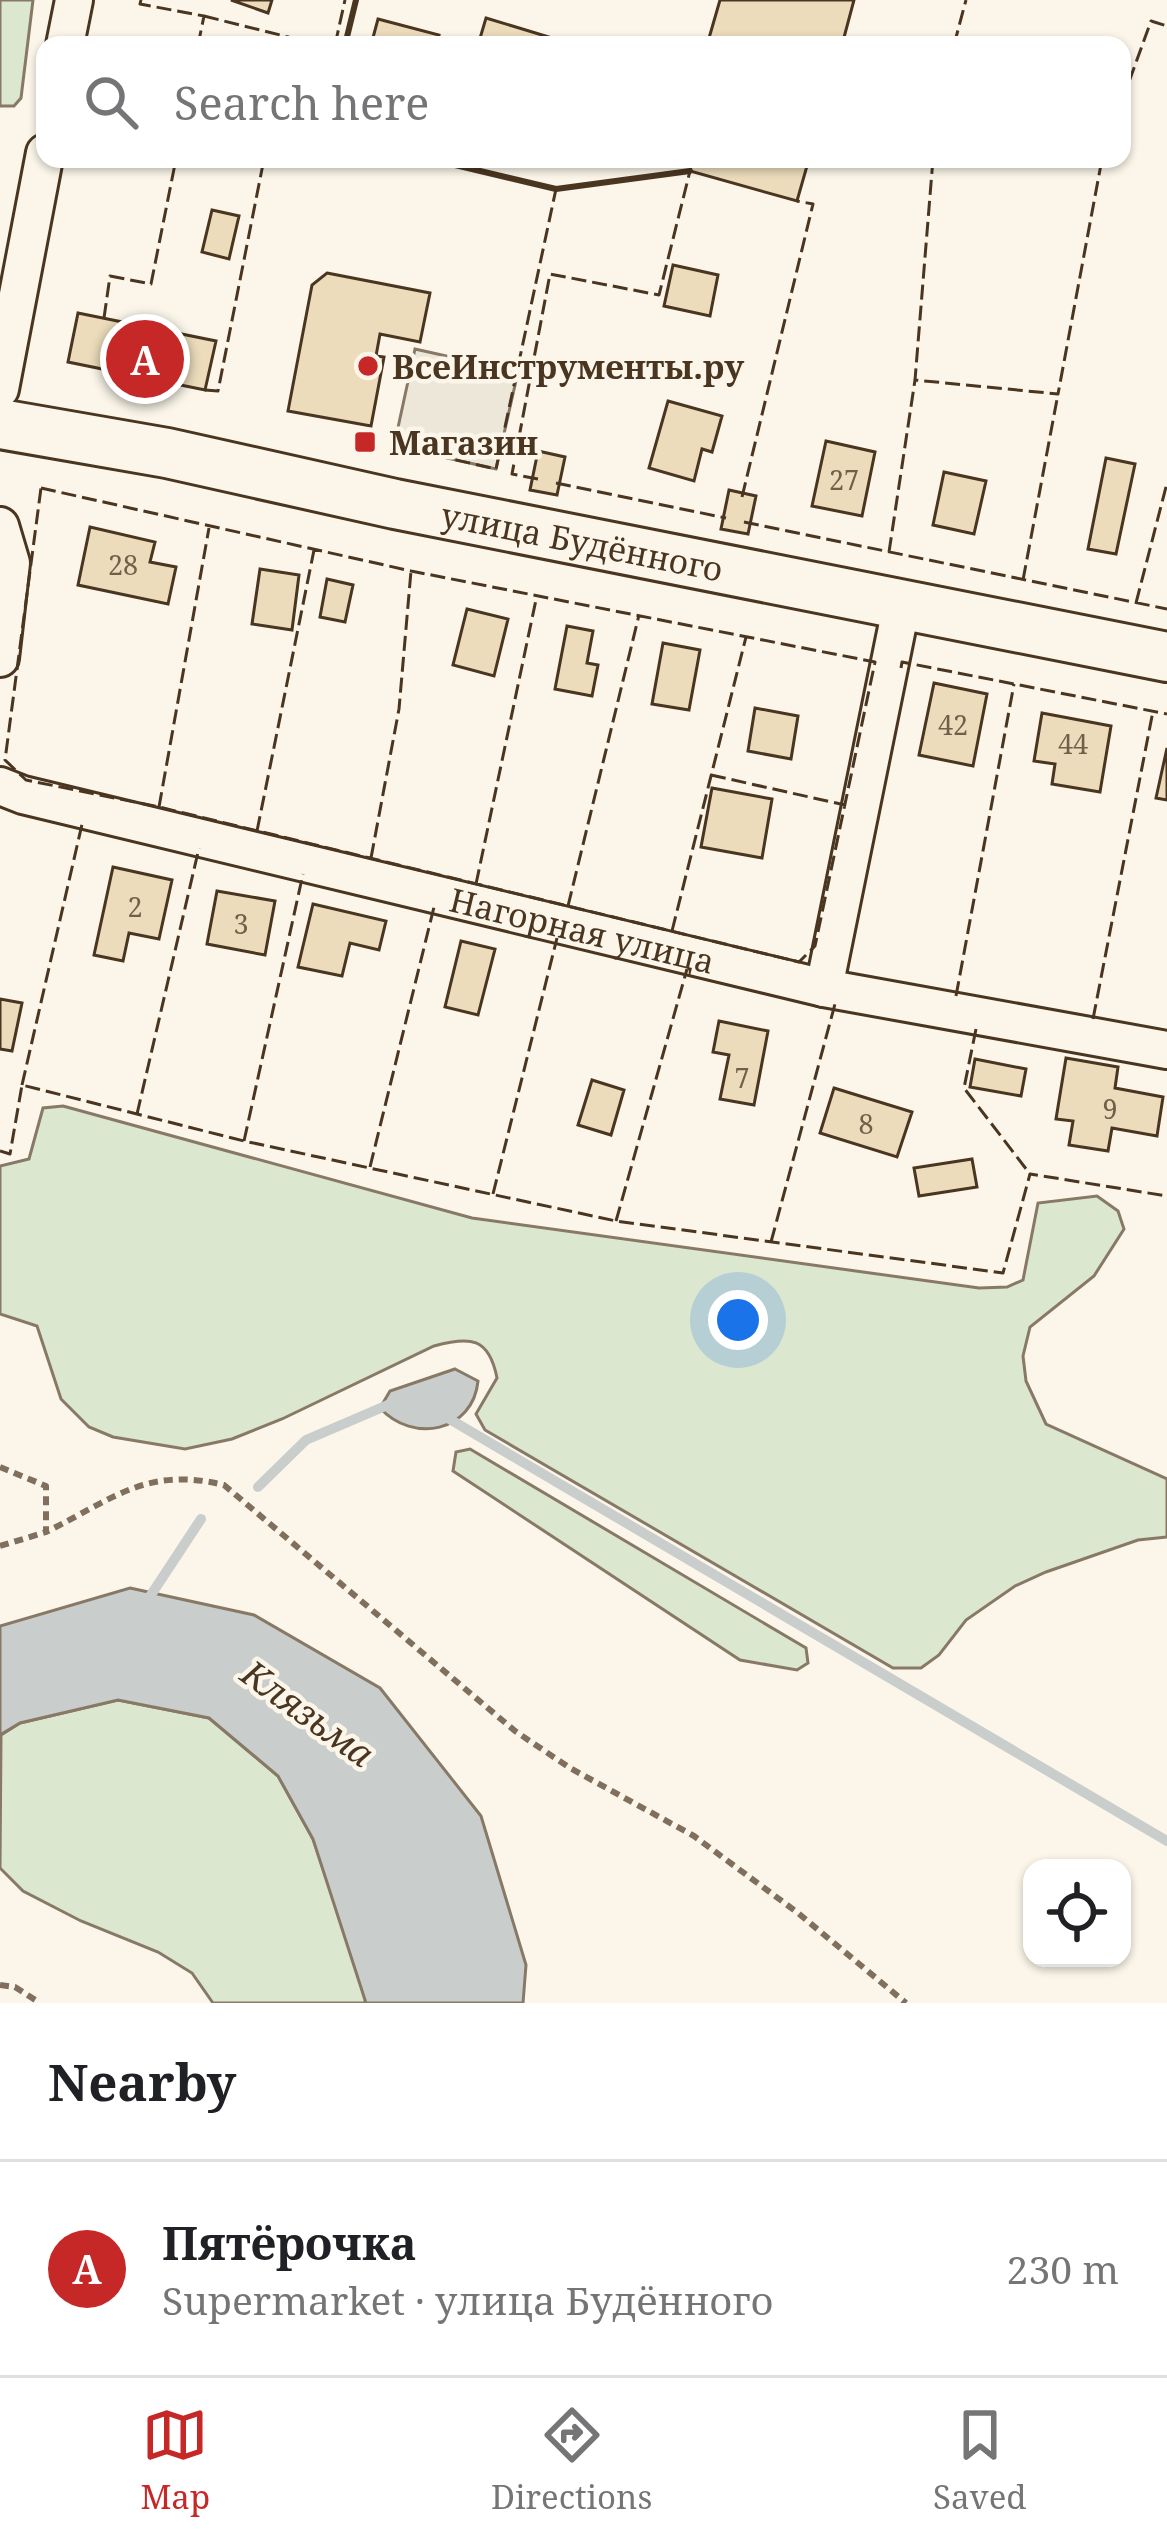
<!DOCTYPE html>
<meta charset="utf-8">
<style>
:root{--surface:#fff;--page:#f6f6f6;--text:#202124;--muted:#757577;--line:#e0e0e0;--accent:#c62828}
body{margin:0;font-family:"Noto Serif",serif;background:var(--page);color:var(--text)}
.controls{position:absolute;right:36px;bottom:36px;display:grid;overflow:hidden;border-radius:24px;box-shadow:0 3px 9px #0004}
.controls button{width:108px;height:108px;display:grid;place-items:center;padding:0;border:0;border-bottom:3px solid var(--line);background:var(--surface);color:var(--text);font:60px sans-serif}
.you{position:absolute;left:738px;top:1320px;width:42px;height:42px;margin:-30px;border:9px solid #fff;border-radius:50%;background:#1a73e8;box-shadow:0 0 0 18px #1a73e833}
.badge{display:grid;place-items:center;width:78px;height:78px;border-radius:50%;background:var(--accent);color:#fff;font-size:39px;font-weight:700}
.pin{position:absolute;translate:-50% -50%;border:6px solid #fff;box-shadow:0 3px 12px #0006}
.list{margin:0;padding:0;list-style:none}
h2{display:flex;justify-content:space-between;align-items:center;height:156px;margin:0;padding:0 48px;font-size:51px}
h2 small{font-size:39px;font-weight:400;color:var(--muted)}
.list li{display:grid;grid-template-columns:78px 1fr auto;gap:36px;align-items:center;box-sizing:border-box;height:216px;padding:0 48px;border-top:3px solid var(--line)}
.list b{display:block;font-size:45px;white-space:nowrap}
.list p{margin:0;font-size:39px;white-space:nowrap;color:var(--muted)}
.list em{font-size:39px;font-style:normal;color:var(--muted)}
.icon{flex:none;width:66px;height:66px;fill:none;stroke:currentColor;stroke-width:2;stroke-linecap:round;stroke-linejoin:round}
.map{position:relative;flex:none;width:1167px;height:2003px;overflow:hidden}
.search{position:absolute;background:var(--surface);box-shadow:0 3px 9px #0004;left:36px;right:36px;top:36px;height:132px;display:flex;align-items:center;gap:30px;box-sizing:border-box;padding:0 42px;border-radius:24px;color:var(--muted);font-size:45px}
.sheet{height:372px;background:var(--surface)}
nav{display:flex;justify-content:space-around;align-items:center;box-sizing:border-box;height:168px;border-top:3px solid var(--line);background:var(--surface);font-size:33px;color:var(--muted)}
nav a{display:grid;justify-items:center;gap:6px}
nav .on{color:var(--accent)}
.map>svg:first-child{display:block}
.green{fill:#dce7d0;stroke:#887966;stroke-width:3}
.parking{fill:#ede7d9;stroke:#887966;stroke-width:3}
.water{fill:#c9cecd;stroke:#887966;stroke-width:3}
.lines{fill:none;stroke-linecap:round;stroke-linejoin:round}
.stream{stroke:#c9cecd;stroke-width:10}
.building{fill:#ecdcbc;stroke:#4a3520;stroke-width:3}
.minor-casing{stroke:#4a3520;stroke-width:42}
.major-casing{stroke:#4a3520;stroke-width:54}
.path{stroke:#7f6f5c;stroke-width:6;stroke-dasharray:9 6;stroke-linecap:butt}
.minor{stroke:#fbf6e9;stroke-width:36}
.major{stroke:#fbf6e9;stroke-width:48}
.fence{stroke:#4a3520;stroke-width:3;stroke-dasharray:15 6;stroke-linecap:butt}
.wall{stroke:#4a3520;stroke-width:6}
.poi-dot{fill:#c62828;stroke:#fbf6e9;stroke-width:4.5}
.labels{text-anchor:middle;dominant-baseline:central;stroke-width:9;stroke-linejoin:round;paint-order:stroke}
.number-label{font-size:27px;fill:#725f47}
.poi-label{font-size:33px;font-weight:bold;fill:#4a3520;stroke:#fbf6e9;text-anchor:start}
.street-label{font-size:33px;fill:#4a3520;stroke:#fbf6e9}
.water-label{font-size:36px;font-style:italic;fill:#4a3520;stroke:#fbf6e9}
</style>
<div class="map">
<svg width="1167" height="2003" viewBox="0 0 1167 2003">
<rect width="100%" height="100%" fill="#fbf6e9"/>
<!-- green -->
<path class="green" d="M0,0h33l-12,98 -7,8h-14z
M63,1106l409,112 507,70 28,-1 16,-7 15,-77 59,-7 21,15 6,18 -30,47 -64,51 -7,29 3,25 20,43 121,55v58l-29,3 -92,32 -31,14 -49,34 -27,35 -18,13h-28l-408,-238 -9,-16 21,-36c-8,-41 -27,-42 -63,-32l-152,73 -50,20 -47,10 -72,-12 -24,-10 -28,-28 -24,-73 -37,-12v-148l29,-7 14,-51z
M470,1449l336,199 2,15 -11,7 -57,-10 -287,-189 3,-19z
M118,1700l91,18 69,58 35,63 54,160 -3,4h-151l-21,-30 -34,-21 -77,-31 -58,-30 -23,-23 1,-133 19,-12z"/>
<!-- parking -->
<path class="parking" d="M415,349l103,23 -22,97 -102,-23z"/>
<!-- water -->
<path class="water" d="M455,1369l23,12c-5,51 -65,63 -98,27l10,-17z
M130,1588l124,27 126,73 101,128 45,149 -3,38h-157l-53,-164 -35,-63 -69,-58 -91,-18 -98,23 -20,12v-109z"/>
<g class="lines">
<!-- stream -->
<path class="stream" d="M446,1417l721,424
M258,1487l48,-47 84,-36
M147,1601l54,-82"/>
</g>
<!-- building -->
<path class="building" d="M231,0h41l-4,13z
M720,0h134l-12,45h-135z
M486,18l89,27h-97z
M378,19l61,16 -2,10h-66z
M693,159h116l-12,42 -107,-30z
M212,210l27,6 -10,43 -27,-7z
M673,265l45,10 -8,41 -46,-10z
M327,273l103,20 -10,49 -40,-8 -4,22 8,1 -13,69 -83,-15 24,-126z
M78,313l138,28 -11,49 -137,-28z
M668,401l54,15 -10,36 -10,-3 -8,32 -45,-13z
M826,441l49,11 -13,64 -50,-10z
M538,451l27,6 -8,38 -27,-5z
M1106,458l29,6 -19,90 -28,-5z
M944,472l42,9 -12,53 -41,-9z
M729,490l27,6 -8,38 -27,-5z
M90,527l65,15 -5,20 26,5 -8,37 -90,-19z
M260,569l39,6 -7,55 -40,-6z
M327,579l26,6 -8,37 -25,-5z
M467,609l41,10 -14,57 -41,-11z
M567,626l26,5 -6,32 11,2 -6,31 -37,-7z
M663,643l37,7 -11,60 -37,-6z
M934,683l53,11 -14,72 -54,-11z
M755,708l43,8 -7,43 -43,-8z
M1042,713l69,13 -11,66 -48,-8 3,-20 -21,-3z
M1167,748v52l-11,-2z
M712,788l60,11 -10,59 -61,-11z
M113,867l59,13 -13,59 -30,-6 -6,28 -29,-6z
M217,891l58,10 -10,54 -58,-11z
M313,904l73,17 -7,29 -29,-7 -8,33 -44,-9z
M461,941l34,8 -17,66 -33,-8z
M0,999l22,4 -10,48 -12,-2z
M719,1021l49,10 -14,74 -34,-6 9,-44 -16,-3z
M1066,1058l52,9 -3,21 48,9 -6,39 -45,-8 -4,23 -39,-6 4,-24 -17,-2z
M975,1059l51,10 -5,27 -51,-9z
M592,1080l32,10 -13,45 -33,-10z
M834,1088l78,24 -15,45 -77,-24z
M972,1159l5,28 -58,9 -5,-28z"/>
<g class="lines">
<defs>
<g id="minor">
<path d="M65,45l9,-45"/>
<path d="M0,389l45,-236"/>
<path d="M0,526l11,37 -11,95"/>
<path id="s1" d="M0,786l23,9 801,193 343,62"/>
<path d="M824,988l78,-385"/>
</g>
<g id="major">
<path id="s2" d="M0,424l167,29 228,51 772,153"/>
</g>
</defs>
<!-- minor casing -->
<use href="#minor" class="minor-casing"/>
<!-- major casing -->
<use href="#major" class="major-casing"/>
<!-- path -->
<path class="path" d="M0,1467l46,19v46c67,-33 101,-66 178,-47l291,246 55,37 124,68 104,77 108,90
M0,1546l46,-14
M0,1985l15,2 25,16"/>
<!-- minor -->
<use href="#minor" class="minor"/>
<!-- major -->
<use href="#major" class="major"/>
<!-- fence -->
<path class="fence" d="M141,0l-1,4 64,12 -6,29
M204,16l84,21
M286,45l2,-8 26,8
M335,45l10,-45
M954,45l12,-45
M1122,101l29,-80 16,5
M933,159l-18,221 143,14 44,-235
M104,318l6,-42 41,8 25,-125
M205,390l13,1 46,-232
M394,446l102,23 60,-280
M538,479l-26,-5 38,-200 109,21 31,-124
M556,483l170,35
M41,488l370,83 464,91 -60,284 -16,16 -640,-155 -133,-27 -21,-20z
M742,497l71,-293 -16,-3
M744,522l423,87
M889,552l26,-172
M1023,580l35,-186
M1136,603l31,-120
M901,668l1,-6 265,52
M711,775l134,30
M159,807l50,-279
M257,831l57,-281
M371,858l28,-149 12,-138
M476,884l61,-289
M568,906l71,-291
M672,931l74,-294
M956,996l58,-312
M1093,1019l60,-308
M976,1029l-12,59 66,86
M22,1085l61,-265
M137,1114l62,-266
M244,1141l59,-267
M0,1151l10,3 12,-69 222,56 372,80 387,52 27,-99 137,22
M370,1167l64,-260
M493,1194l64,-256
M616,1221l71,-252
M771,1242l64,-238"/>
<!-- wall -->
<path class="wall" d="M345,45l11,-45
M430,159l126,30 134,-18"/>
</g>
<!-- markers -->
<g class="poi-dot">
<circle cx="368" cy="366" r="12"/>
<rect x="353" y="430" width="24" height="24" rx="6"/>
</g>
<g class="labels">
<!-- number labels -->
<g class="number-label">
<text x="844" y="479">27</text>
<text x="123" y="564">28</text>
<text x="953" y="724">42</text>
<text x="1073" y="743">44</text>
<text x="135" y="906">2</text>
<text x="241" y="923">3</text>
<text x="742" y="1077">7</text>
<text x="1110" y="1108">9</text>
<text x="866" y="1123">8</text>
</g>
<!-- poi labels -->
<g class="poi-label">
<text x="392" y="366">ВсеИнструменты.ру</text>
<text x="389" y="442">Магазин</text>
</g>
<!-- street labels -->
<g class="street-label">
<text stroke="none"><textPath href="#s2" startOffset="594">улица Будённого</textPath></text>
<text stroke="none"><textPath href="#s1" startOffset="600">Нагорная улица</textPath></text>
</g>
<!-- water labels -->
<g class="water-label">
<text transform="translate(308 1713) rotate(36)">Клязьма</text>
</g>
</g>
</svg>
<div class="controls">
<button><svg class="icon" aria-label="locate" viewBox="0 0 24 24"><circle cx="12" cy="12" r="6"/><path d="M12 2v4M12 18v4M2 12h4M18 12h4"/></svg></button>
</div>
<div class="you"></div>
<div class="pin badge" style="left:145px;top:359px">A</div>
<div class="search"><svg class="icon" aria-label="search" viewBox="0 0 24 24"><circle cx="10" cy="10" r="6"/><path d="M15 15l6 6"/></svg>Search here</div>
</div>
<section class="sheet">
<h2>Nearby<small></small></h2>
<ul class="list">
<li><span class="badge">A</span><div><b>Пятёрочка</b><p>Supermarket · улица Будённого</p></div><em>230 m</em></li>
</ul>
</section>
<nav>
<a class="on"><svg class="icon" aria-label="map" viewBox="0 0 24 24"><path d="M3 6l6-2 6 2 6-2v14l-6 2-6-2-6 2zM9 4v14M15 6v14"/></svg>Map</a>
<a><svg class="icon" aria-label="directions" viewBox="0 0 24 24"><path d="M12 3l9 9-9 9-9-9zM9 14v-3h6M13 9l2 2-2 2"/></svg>Directions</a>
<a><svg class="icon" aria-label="saved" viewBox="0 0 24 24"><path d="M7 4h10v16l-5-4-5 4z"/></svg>Saved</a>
</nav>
